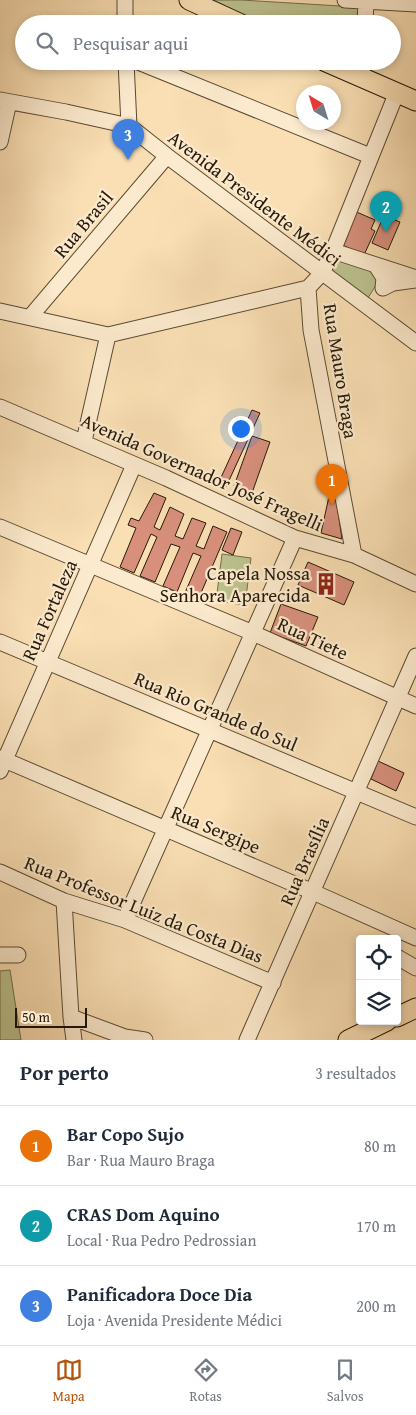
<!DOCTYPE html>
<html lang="pt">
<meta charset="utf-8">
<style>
:root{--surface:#fff;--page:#f2f2f3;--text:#1f2937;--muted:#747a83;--line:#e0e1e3;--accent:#b45309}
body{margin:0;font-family:"Gentium Book Plus",serif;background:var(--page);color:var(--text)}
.controls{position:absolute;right:15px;bottom:15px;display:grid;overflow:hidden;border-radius:5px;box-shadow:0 2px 8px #0003}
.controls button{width:45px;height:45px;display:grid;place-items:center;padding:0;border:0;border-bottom:1px solid var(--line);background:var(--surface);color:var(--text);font:25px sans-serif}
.compass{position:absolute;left:296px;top:85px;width:45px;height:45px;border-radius:50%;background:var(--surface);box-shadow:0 2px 8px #0003;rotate:322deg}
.scale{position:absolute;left:15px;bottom:12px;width:72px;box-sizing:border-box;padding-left:5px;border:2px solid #261907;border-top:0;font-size:14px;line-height:18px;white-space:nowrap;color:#261907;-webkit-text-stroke:4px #fceace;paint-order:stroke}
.you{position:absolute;left:240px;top:428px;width:18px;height:18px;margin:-12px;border:4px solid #fff;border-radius:50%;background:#1a73e8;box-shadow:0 0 0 8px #1a73e833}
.badge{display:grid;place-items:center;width:32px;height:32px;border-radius:50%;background:var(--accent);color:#fff;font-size:16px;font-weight:700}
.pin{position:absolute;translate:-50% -41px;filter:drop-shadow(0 1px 2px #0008)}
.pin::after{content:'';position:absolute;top:26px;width:18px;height:15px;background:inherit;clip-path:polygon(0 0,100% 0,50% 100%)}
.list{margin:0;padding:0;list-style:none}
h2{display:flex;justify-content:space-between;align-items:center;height:65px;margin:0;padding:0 20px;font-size:21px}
h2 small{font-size:16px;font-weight:400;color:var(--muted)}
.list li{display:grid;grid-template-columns:32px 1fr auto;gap:15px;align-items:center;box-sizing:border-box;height:80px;padding:0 20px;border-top:1px solid var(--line)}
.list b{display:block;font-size:19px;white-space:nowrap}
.list p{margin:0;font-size:16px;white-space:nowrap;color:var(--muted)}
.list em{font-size:16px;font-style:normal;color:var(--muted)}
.icon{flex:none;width:28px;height:28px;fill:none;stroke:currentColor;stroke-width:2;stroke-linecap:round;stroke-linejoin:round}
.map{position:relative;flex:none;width:416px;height:1040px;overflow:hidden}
.search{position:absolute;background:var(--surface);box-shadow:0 2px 8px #0003;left:15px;right:15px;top:15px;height:55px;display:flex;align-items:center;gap:12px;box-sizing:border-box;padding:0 18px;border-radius:28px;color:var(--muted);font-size:19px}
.sheet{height:305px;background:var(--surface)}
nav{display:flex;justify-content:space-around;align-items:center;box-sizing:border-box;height:70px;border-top:1px solid var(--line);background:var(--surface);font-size:14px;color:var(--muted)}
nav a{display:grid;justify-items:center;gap:2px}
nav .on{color:var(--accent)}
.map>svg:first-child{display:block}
.green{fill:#bcc28f;stroke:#716e4b}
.building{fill:#d8907d;stroke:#261907}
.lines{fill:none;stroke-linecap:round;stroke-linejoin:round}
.minor-casing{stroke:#5b4a32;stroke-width:17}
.major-casing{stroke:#261907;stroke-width:21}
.minor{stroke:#fceace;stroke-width:15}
.major{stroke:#fadfb4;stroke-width:19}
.labels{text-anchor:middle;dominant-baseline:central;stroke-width:4.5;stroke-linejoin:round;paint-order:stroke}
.street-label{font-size:19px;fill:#261907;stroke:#fceace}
.poi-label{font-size:19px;fill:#261907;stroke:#fceace;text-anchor:end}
</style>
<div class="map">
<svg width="416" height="1040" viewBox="0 0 416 1040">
<rect width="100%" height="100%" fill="#fadfb4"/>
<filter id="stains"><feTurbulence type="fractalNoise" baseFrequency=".004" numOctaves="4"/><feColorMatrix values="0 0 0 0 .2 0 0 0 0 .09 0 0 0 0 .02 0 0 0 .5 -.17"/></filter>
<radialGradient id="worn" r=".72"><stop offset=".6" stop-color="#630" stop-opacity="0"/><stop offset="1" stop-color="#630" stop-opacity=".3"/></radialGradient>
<!-- green -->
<path class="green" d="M200,0h41l116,7 5,5 -1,12h-107z
M333,258l71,20 -26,4 -12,19 -36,-29z
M222,554l29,4 -6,47 -29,-4z
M10,970l11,70h-21v-69z"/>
<!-- building -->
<path class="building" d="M352,210l23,10 -4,9 4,2 -11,24 -24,-11z
M385,213l11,5 -1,2 5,2 -12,28 -16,-7z
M252,410l8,3 -34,74 -8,-3z
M252,436l18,6 -18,51 -18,-7z
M333,478l9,61 -21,-6z
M154,493l12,5 -12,29 6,3 10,-23 14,7 -9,22 8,3 9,-21 14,5 -10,23 8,3 9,-23 14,6 -29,68 -14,-5 17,-39 -8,-3 -16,39 -14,-6 17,-39 -9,-3 -16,38 -15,-6 17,-39 -6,-3 -17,39 -14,-6 16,-39 -8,-3 3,-7 8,3z
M231,528l11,4 -9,23 -11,-5z
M308,562l46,20 -10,23 -46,-20z
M281,604l37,13 -12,29 -36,-13z
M378,761l26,12 -8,18 -25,-12z"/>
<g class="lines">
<defs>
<path id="minor" d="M125,0v24
M345,0l71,4
M365,24l1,-23
M126,61l3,65
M136,61l234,95
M362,78l1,-17
M0,100l66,12 63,14 38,30 249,187
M0,142l9,-40
M333,251l83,27
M377,267l7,11 -1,10 10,-5 22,-3
M0,311l108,24 200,-47
M30,317l137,-161
M0,407l166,71 129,60 59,17 62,29
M84,441l24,-106
M0,527l253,106 163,73
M354,555l-43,-225 -3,-42 14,-15 11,-22 64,-159
M0,642l416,175
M0,758l313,134 103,46
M0,771l134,-306
M0,872l64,29 61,19 148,63
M64,901l7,116 3,23
M125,920l170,-382
M0,955h18
M397,957l19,11
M71,1017l54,20 20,3
M247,1040l169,-384"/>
<path id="major" d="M189,0l52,24
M324,61l92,40
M397,1017l19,-9
M348,1040l39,-19"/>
</defs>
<!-- minor casing -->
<use href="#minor" class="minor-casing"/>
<!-- major casing -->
<use href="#major" class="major-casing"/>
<!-- minor -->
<use href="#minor" class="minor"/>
<!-- major -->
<use href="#major" class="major"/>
</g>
<!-- icons -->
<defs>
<symbol id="building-bare" viewBox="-9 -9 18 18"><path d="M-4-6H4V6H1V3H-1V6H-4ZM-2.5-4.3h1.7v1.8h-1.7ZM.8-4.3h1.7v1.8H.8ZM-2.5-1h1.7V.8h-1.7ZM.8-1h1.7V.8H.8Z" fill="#8f2418" stroke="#fceace" stroke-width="2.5" paint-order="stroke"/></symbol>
</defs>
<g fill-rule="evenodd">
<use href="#building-bare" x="310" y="568" width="32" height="32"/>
</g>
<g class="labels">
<!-- street labels -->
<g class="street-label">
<text transform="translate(255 198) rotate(37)">Avenida Presidente Médici</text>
<text transform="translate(83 224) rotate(-50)">Rua Brasil</text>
<text transform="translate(341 371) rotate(81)">Rua Mauro Braga</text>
<text transform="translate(202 472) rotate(24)">Avenida Governador José Fragelli</text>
<text transform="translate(49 610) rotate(-66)">Rua Fortaleza</text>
<text transform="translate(313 638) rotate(25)">Rua Tiete</text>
<text transform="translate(216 711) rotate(23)">Rua Rio Grande do Sul</text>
<text transform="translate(216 829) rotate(23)">Rua Sergipe</text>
<text transform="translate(304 861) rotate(-66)">Rua Brasília</text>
<text transform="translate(144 909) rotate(22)">Rua Professor Luiz da Costa Dias</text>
</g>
<!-- poi labels -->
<g class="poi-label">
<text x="310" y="573">Capela Nossa<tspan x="310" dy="22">Senhora Aparecida</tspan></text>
</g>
</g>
<rect width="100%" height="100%" filter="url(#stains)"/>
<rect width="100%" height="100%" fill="url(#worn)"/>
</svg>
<div class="controls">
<button><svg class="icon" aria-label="locate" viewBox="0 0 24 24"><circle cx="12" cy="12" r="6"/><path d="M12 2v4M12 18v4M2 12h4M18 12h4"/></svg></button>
<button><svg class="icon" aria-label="layers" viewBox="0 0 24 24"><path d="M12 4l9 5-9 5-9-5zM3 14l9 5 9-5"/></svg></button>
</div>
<svg class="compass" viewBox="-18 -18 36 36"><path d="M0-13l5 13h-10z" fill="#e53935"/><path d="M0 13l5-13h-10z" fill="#747a83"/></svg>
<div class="scale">50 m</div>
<div class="you"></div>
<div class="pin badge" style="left:332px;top:505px;background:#e8710a">1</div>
<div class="pin badge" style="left:386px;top:232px;background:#0f9aa8">2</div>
<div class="pin badge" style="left:128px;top:160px;background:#3f7fe0">3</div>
<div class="search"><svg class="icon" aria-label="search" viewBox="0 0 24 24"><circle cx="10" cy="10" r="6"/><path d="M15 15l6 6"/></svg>Pesquisar aqui</div>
</div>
<section class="sheet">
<h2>Por perto<small>3 resultados</small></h2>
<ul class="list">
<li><span class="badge" style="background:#e8710a">1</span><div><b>Bar Copo Sujo</b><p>Bar · Rua Mauro Braga</p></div><em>80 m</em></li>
<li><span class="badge" style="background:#0f9aa8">2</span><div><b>CRAS Dom Aquino</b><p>Local · Rua Pedro Pedrossian</p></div><em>170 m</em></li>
<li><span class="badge" style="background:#3f7fe0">3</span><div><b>Panificadora Doce Dia</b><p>Loja · Avenida Presidente Médici</p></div><em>200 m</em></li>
</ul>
</section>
<nav>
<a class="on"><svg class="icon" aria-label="map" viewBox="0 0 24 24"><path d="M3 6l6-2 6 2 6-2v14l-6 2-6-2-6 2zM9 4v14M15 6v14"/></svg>Mapa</a>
<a><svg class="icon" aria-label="directions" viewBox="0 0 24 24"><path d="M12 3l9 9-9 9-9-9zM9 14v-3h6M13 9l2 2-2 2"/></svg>Rotas</a>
<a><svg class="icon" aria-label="saved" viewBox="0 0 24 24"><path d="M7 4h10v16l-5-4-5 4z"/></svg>Salvos</a>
</nav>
